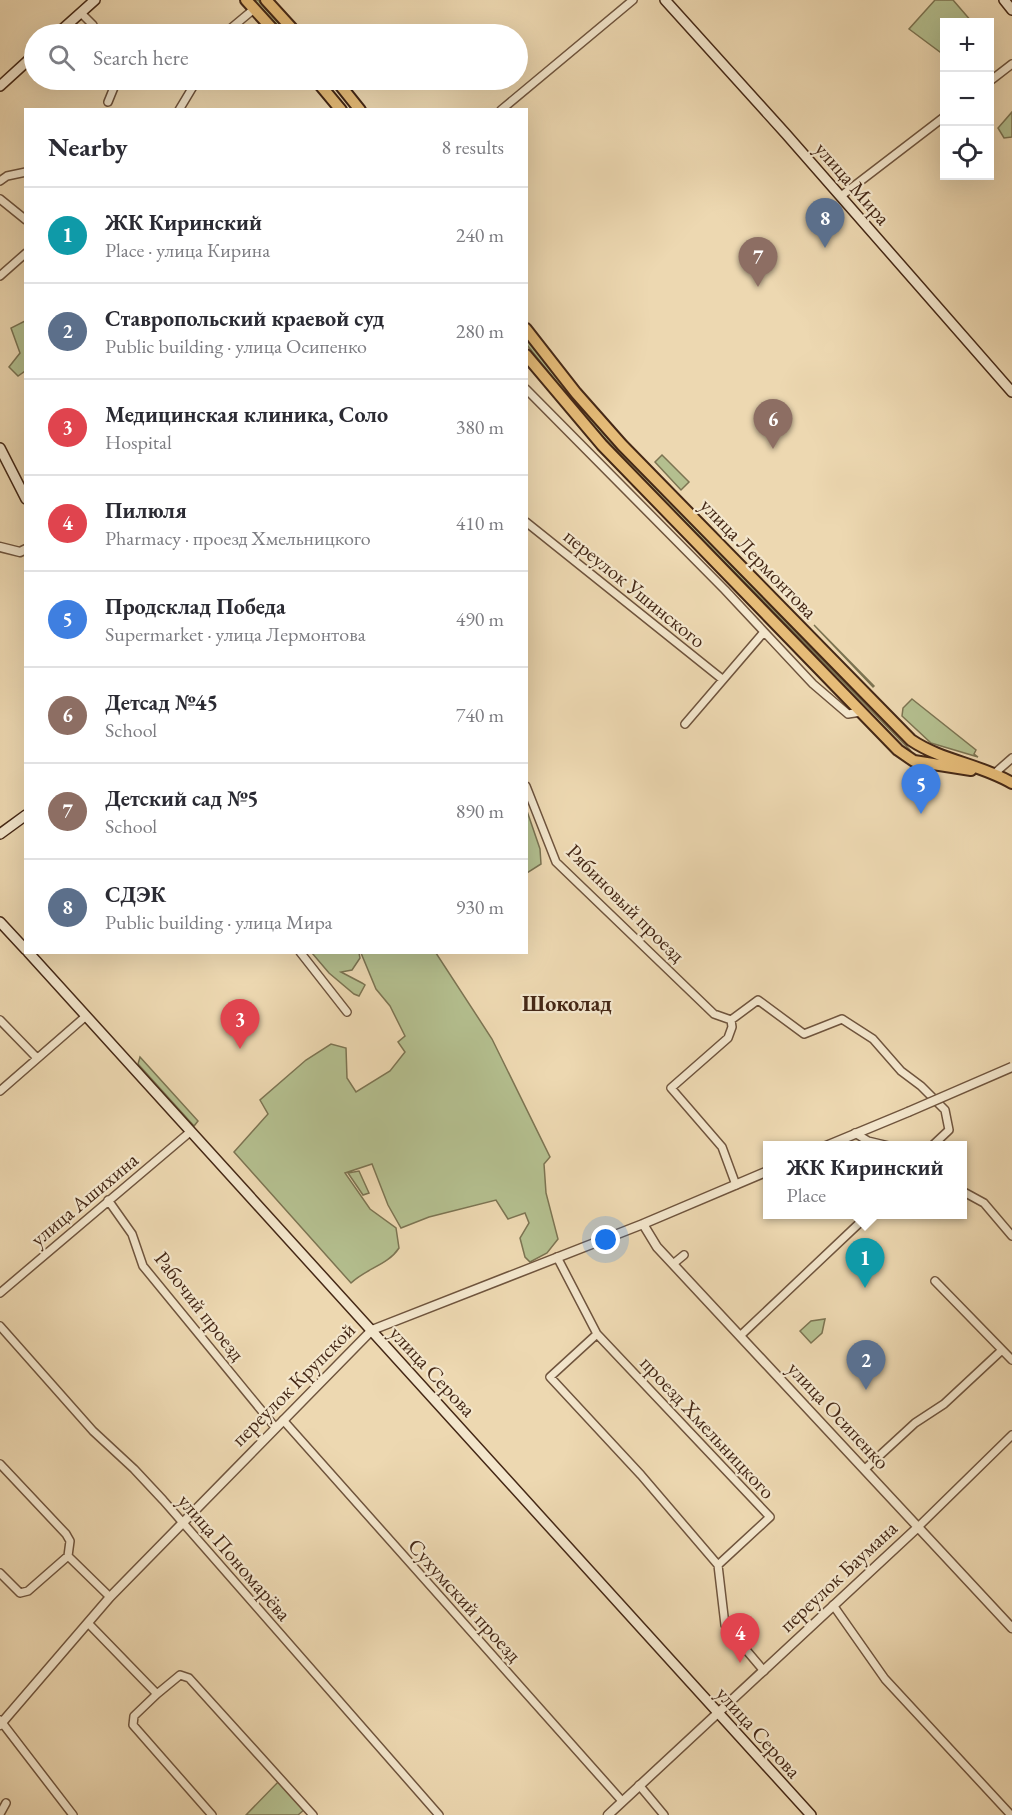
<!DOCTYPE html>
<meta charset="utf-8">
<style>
:root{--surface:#fff;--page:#f2f2f3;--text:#2b2b33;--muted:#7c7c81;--line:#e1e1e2;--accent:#8f2418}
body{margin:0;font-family:"EB Garamond",serif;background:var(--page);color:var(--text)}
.controls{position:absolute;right:18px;top:18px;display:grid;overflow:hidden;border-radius:0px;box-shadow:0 6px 24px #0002}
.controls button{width:54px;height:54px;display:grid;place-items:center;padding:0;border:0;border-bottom:2px solid var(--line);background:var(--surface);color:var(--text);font:30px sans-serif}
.you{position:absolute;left:606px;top:1240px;width:21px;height:21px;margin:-15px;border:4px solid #fff;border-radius:50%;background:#1a73e8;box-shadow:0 0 0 9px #1a73e833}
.badge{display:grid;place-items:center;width:39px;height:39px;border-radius:50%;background:var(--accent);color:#fff;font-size:20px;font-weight:700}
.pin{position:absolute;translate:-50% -50px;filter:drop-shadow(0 2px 3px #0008)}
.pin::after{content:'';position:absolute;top:32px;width:21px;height:18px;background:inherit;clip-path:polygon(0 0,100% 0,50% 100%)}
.popup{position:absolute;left:763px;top:1141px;width:204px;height:78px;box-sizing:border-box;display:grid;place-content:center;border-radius:0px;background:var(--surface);filter:drop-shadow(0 2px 4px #0005);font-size:20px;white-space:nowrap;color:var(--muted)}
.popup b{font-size:22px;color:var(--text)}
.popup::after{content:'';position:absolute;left:50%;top:100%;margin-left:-12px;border:12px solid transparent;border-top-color:var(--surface)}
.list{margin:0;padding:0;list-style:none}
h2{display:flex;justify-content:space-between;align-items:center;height:78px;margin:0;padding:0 24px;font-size:26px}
h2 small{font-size:20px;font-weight:400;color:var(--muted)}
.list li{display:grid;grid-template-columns:39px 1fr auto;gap:18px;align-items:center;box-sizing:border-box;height:96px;padding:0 24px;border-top:2px solid var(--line)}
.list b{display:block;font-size:22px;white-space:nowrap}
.list p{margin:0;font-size:20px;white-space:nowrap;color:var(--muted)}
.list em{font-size:20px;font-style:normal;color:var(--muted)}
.icon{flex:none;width:33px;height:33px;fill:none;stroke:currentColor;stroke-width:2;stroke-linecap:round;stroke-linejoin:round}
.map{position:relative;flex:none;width:1012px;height:1815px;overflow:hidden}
.search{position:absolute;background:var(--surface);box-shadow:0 6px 24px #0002;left:24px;top:24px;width:504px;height:66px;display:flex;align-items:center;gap:15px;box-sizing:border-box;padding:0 21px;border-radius:33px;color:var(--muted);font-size:22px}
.panel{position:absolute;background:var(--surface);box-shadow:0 6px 24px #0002;left:24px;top:108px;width:504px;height:846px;border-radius:0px}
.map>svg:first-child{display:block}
.green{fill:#b4bf8f;stroke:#7c7452;stroke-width:1.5}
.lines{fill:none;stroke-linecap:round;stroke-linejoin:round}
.minor-casing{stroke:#6f543d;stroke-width:10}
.tertiary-casing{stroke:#6f543d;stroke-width:11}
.secondary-casing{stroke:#452816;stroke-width:12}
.primary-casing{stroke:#452816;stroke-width:14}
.minor{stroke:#f3e6cc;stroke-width:7}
.tertiary{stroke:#f3e6cc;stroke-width:8}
.secondary{stroke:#f3e6cc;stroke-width:9}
.primary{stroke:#e6bc78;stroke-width:10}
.tertiary-bridge-casing{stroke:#6f543d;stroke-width:11;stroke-linecap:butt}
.tertiary-bridge{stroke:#f3e6cc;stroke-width:8}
.labels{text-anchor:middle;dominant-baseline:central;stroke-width:4.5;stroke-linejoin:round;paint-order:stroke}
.street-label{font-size:21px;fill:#452816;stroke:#f3e6cc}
.neighbourhood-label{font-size:22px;font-weight:bold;fill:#452816;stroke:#f3e6cc}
</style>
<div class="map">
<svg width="1012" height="1815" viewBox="0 0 1012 1815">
<rect width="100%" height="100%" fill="#edd8b1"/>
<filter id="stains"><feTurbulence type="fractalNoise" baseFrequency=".00333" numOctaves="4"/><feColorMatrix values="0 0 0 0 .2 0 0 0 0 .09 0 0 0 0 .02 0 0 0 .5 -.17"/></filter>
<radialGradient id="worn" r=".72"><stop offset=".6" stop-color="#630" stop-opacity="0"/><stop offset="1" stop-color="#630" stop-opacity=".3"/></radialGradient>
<!-- green -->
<path class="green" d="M254,0h4l31,34h-4z
M935,0h18l19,22h-28v33l-35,-26z
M1012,112v25l-8,1 -6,-10z
M25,321v50l-7,5 -9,-9 11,-14 -9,-25z
M527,339l82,99 302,313 -276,-280 -50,-54 -58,-72z
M662,455l27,27 -8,8 -26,-28z
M814,625l60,61 -1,1z
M912,699l64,51 -2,4 4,3 -47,-14 -29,-27 1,-8z
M527,811l13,38 1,15 -14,9z
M312,953h47l1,5 -8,12 -11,2 21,11 3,2 -6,11 -5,-2 -25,-21z
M361,953h75l56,86 58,118 -6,7 2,29 12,46 -11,14 -17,9 -5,-5 -5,-19 9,-15 -4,-10 -17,6 -12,-19 -67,17 -28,11 -13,-23 -16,-41 -27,9 25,36 26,19 3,20c-11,17 -32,20 -48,35l-117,-131 34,-38 -8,-14 46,-40 25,-16 15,4 1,30 9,14 34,-21 15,-19 -7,-10 7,-6 -15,-30 -14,-17z
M140,1057l58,64 -4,5 -56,-62z
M359,1171l10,22 -6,2 -15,-22z
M825,1319l-3,14 -11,10 -11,-12 11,-10z
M279,1781l26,28 -7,6h-52z"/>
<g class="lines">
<defs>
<path id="minor" d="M81,13l12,12 2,9
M224,34l30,-25
M990,81l22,-17
M108,102l9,-22
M179,110l18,-30
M501,110l132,-110
M0,181l7,-5 19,-4
M841,196l103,-79
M0,199l26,21
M0,276l26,-23
M526,389l199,201 88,94 35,30 13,-2
M526,522l196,157
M685,724l79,-92
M995,773l17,-15
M526,786l30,76 158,152 17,6 27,-20 46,34 38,-15 31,20 28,32 20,15 24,24 4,20 -17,16
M300,952l47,60
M0,1020l36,37
M731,1020l1,7 -4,11 -57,50 51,59 14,38
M0,1091l86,-75
M855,1133l13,8 21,5
M962,1191l22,12 28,33
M108,1200l24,34 11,32 132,161
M557,1257l40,77 -47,43 91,98 77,90 7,60 39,46
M673,1264l11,-9
M935,1281l77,79
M0,1293l190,-161
M0,1326l93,105 41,38 29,31 276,315
M597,1334l173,183 -52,48
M740,1336l129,-122
M283,1420l339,381
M0,1464l66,70 4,7 -2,15 42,41
M865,1469l50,-46 29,-19 58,-54
M917,1528l95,-93
M0,1573l20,20 8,-2 40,-35
M833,1605l52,74 126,136
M89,1624l68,70 23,-19 9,3 124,137
M157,1694l-23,22 -1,9 79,90
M0,1720l73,95
M639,1785l25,30
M0,1814l6,-11"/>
<path id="tertiary" d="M0,547l20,5 6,-3
M826,1146l82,-34
M643,1224l14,23 355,381
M0,1725l110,-128 262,-267 271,-106 125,-53
M608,1815l309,-287"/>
<path id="secondary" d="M665,0l121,134 226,258
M1004,0l8,10
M57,34l38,-34
M0,86l34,-31
M0,448l26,51
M0,834l26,-19
M0,922l26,28
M28,952l783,863"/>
<path id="primary" d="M246,0l31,34
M266,0l31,34
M316,80l25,30
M336,80l24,30
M526,329l50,64 46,52 289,295c31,21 69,24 101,43
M526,355l76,90 296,305 16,11 57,9"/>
</defs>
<!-- minor casing -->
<use href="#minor" class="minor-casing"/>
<!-- tertiary casing -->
<use href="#tertiary" class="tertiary-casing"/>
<!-- secondary casing -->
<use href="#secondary" class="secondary-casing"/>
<!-- primary casing -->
<use href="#primary" class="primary-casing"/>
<!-- minor -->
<use href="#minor" class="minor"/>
<!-- tertiary -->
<use href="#tertiary" class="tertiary"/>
<!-- secondary -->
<use href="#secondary" class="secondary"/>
<!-- primary -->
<use href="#primary" class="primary"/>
<defs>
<path id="tertiary-bridge" d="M908,1112l104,-45"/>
</defs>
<!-- tertiary-bridge casing -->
<use href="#tertiary-bridge" class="tertiary-bridge-casing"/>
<!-- tertiary-bridge -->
<use href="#tertiary-bridge" class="tertiary-bridge"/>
</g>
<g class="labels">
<!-- street labels -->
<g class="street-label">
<text transform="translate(853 183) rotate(49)">улица Мира</text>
<text transform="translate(759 558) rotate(46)">улица Лермонтова</text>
<text transform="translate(635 588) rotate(39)">переулок Ушинского</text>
<text transform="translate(626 903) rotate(45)">Рябиновый проезд</text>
<text transform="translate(84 1199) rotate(-40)">улица Ашихина</text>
<text transform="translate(200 1306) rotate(52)">Рабочий проезд</text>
<text transform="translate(433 1371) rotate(47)">улица Серова</text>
<text transform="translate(293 1384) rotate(-45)">переулок Крупской</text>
<text transform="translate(839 1415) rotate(47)">улица Осипенко</text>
<text transform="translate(708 1427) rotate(47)">проезд Хмельницкого</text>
<text transform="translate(235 1557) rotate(49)">улица Пономарёва</text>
<text transform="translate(838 1576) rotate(-43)">переулок Баумана</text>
<text transform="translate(465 1600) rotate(48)">Сухумский проезд</text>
<text transform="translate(759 1732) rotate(48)">улица Серова</text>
</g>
<!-- neighbourhood labels -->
<g class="neighbourhood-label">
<text x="567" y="1003">Шоколад</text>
</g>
</g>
<rect width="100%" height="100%" filter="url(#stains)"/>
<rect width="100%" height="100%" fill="url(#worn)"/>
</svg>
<div class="controls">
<button>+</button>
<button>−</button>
<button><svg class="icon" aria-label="locate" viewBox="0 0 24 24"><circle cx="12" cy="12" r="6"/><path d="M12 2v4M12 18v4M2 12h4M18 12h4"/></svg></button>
</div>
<div class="you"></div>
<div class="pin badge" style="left:865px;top:1288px;background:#0f9aa8">1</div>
<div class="popup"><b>ЖК Киринский</b>Place</div>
<div class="pin badge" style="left:866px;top:1390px;background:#5c6f8a">2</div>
<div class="pin badge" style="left:240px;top:1049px;background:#e0444e">3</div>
<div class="pin badge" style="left:740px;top:1663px;background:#e0444e">4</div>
<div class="pin badge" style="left:921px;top:814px;background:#3f7fe0">5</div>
<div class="pin badge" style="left:773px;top:449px;background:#8d6e63">6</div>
<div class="pin badge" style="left:758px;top:287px;background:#8d6e63">7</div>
<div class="pin badge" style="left:825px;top:248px;background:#5c6f8a">8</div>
<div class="search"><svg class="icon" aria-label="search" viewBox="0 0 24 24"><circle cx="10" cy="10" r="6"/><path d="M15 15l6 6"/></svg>Search here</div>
<section class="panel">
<h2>Nearby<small>8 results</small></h2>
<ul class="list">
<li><span class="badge" style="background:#0f9aa8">1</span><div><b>ЖК Киринский</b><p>Place · улица Кирина</p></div><em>240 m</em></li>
<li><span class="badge" style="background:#5c6f8a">2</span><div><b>Ставропольский краевой суд</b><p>Public building · улица Осипенко</p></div><em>280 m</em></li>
<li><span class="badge" style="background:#e0444e">3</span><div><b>Медицинская клиника, Соло</b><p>Hospital</p></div><em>380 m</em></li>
<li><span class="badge" style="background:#e0444e">4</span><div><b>Пилюля</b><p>Pharmacy · проезд Хмельницкого</p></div><em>410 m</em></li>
<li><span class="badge" style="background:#3f7fe0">5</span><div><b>Продсклад Победа</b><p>Supermarket · улица Лермонтова</p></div><em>490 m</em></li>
<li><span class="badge" style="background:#8d6e63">6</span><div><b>Детсад №45</b><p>School</p></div><em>740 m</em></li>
<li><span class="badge" style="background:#8d6e63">7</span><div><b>Детский сад №5</b><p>School</p></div><em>890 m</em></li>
<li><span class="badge" style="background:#5c6f8a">8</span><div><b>СДЭК</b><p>Public building · улица Мира</p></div><em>930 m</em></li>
</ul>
</section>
</div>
